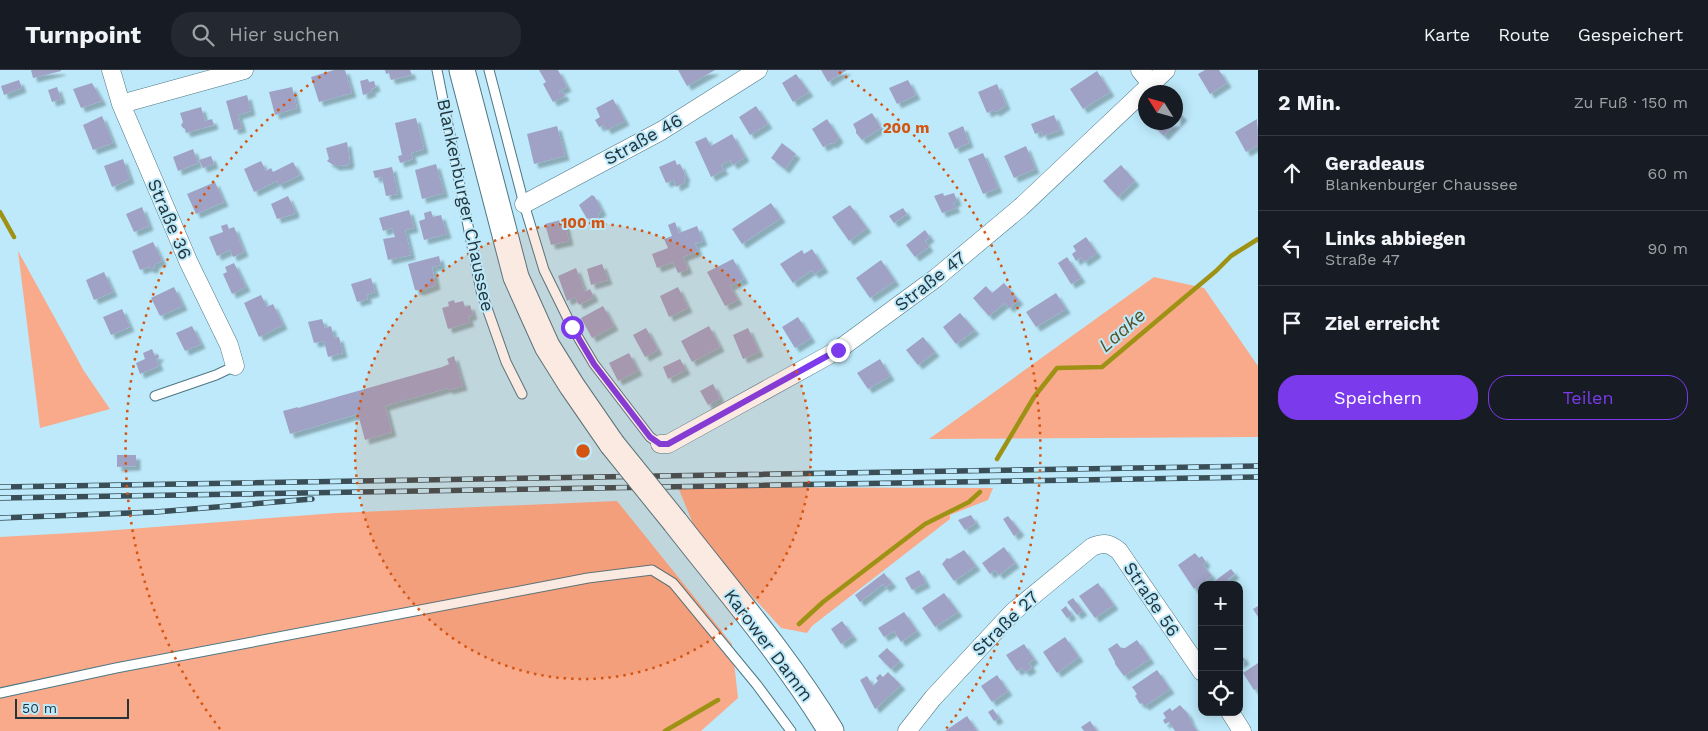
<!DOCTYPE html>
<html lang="de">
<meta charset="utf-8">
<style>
:root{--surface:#171b24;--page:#242831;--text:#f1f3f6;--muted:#9ea1a6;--line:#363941;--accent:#7c3aed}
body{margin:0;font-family:"Work Sans",sans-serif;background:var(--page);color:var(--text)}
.controls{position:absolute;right:15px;bottom:15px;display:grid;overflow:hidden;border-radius:10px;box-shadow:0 2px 12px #0003}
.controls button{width:45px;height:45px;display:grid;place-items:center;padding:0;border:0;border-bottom:1px solid var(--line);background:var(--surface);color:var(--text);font:25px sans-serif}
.compass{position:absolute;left:1138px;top:15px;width:45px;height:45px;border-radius:50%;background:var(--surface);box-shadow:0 2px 12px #0003;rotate:307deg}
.scale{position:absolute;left:15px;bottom:12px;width:114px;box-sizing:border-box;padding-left:5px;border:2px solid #23353b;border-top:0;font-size:14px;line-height:18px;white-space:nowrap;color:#23353b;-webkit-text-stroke:4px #bde9fa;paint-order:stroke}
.stop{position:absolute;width:15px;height:15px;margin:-11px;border:4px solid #7c3aed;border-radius:50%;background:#fff}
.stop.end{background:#7c3aed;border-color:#fff;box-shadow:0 1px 5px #0008}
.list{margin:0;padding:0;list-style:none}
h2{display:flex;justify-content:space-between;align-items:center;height:65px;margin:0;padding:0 20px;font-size:21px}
h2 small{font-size:16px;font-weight:400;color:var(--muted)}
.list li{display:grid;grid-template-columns:32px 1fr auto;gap:15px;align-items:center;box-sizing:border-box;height:75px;padding:0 20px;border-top:1px solid var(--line)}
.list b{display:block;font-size:19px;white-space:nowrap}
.list p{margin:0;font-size:16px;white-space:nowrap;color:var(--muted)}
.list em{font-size:16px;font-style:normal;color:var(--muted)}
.actions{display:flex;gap:10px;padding:15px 20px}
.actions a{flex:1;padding:11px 0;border:1px solid var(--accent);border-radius:20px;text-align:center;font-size:18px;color:var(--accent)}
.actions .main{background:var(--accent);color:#fff}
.icon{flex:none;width:28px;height:28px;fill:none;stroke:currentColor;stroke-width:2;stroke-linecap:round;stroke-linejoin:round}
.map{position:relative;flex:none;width:1258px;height:661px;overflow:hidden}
header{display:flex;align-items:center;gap:30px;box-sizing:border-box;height:70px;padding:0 25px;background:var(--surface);border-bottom:1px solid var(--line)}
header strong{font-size:24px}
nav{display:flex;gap:28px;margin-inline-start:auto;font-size:18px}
.search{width:350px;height:45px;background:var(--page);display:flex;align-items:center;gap:12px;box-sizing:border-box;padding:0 18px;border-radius:20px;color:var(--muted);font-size:19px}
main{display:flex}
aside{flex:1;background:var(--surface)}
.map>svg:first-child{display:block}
.green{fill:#f8aa8a}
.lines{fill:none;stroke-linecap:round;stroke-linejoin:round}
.stream{stroke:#9e9214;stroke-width:4.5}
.building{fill:#a0a2c5;filter:url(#shadow)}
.service-casing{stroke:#4e7785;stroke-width:11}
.minor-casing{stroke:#4e7785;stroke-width:19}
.secondary-casing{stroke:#4e7785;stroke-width:27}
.service{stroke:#fff;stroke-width:9}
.minor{stroke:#fff;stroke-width:18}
.secondary{stroke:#fff;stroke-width:25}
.rail-casing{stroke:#394e56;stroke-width:5.5}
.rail{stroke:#bde9fa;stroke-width:4;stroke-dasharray:11;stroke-linecap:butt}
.secondary-bridge-casing{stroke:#4e7785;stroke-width:27;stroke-linecap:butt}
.secondary-bridge{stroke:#fff;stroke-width:25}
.route{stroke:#7c3aed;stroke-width:6}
.ring{fill:none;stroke:#d45511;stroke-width:2.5;stroke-dasharray:2.5 5}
.labels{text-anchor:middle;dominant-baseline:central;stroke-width:4;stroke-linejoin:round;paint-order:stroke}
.street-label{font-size:18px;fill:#23353b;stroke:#bde9fa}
.water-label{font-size:19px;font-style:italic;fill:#575225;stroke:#bde9fa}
.centre{fill:#d45511;stroke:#bde9fa;stroke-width:2.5}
.ring-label{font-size:15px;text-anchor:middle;font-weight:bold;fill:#d45511;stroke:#bde9fa;stroke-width:4;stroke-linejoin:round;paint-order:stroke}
</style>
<header>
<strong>Turnpoint</strong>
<div class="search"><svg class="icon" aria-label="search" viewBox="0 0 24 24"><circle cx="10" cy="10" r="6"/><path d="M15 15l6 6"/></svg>Hier suchen</div>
<nav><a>Karte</a><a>Route</a><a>Gespeichert</a></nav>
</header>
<main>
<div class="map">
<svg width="1258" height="661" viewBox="0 0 1258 661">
<defs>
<filter id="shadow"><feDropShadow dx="4.5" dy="4.5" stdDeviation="1" flood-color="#0004"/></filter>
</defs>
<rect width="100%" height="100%" fill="#bde9fa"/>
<!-- green -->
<path class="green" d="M18,181l66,120 26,38 -70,19z
M1154,207l50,11 54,78v71l-329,2z
M678,417l315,1 -5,12 -38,15v4l-138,107 -5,7 -26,-5 -83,-92z
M617,431l115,143 6,54 -37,33h-701v-194l90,-5 246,-19z"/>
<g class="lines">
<!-- stream -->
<path class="stream" d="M0,142l14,25
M997,389l37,-62 23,-29 45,-1 114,-96 15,-15 27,-17
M799,554l24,-22 102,-78 44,-22 11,-10
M665,661l53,-31"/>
</g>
<!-- building -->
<path class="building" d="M31,0h30v1l-28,7z
M334,0h11l7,23 -33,9 -8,-25z
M385,0h25l2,5 -21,5 -2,-7 -3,1z
M539,0h19l9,17 -8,4 1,2 2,-2 3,5 -12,6 -10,-18 3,-2z
M678,0h37l-28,16z
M821,0h26l-19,12z
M1205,0h14l8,13 -17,11 -12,-20z
M1097,1l13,21 -27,17 -13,-20z
M796,4l13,18 -16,10 -11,-19z
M368,9l1,3 5,-1 2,6 -5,2 1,3 -9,3 -3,-14z
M19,10l3,8 -18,7 -3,-9z
M908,10l8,15 -19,9 -8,-16z
M92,13l10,18 -21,7 -8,-19z
M997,14l9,21 -10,7 -3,-2 -6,3 -9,-21z
M57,17l4,12 -9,3 -4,-12z
M292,17l5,21 -22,7 -6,-23z
M247,25l4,16 -13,4 4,13 -8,2 -8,-29z
M613,29l12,22 -18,9 -3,-5 -5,2 -4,-7 5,-3 -4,-9z
M756,36l12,18 -18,11 -11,-18z
M201,37l4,14 7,-2 2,6 -28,8 -1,-4 -2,-1 -2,-3 2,-3 -3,-9z
M1176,40l7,6 -19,20 -14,-14h26z
M872,43l9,15 -19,12 -6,-7v-3l-3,-6z
M1054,45l6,15 -17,6 -2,-5 -6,3 -4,-10z
M102,46l11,27 -20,7 -10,-25z
M416,48l8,31 -13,4 2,6 -13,4 -2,-7 4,-1 -7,-32z
M827,49l12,19 -6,6 -2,-1 -8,4 -11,-18z
M1257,49l1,26 -12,7 -11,-20z
M557,56l8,30 -31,8 -7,-30z
M963,56l6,17 -14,6 -7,-16z
M732,64l13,23 -12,8 -3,-5 -9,5 3,5 -13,7 -16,-35 11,-5 5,9z
M347,72l3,20 -2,3 -13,1 -8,-5 2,-2 -3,-11z
M782,73l14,11 -11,15 -14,-11z
M1026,76l9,23 -21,9 -10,-22z
M193,79l5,14 -20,8 -5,-14z
M983,83l15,35 -15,6 -15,-35z
M211,86l3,8 -11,4 -4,-8z
M123,89l7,20 -18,8 -8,-21z
M675,90l2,5 3,-1 6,13 -2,2 1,3 -9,5 -2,-7 -8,3 -7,-16z
M261,91l5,10 5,-3 2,4 20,-10 7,13 -21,10 -2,-4 -23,11 -10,-23z
M436,94l8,29 -22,6 -7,-29z
M1121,95l14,16 -17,16 -15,-16z
M392,97l6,27 -12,2 -4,-19 -7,1 -2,-7z
M215,112l9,20 -28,12 -9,-20z
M943,123l1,3 10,-3 3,8 -4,2 3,5 -14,5 -8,-17z
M592,125l3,2 7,14 -4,3 1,3 -9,4 -1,-3 -2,1 -8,-14z
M288,126l7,15 -1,3 -17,5 -6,-15z
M771,133l10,15 -39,26 -10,-15z
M850,135l17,23 -18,13 -17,-24z
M142,137l7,19 -15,6 -8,-18z
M903,138l4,6 -13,9 -5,-7z
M409,140l5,18 -9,2 6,25 -23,5 -5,-21 12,-2 -3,-9 -9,3 -4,-13z
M431,141l2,6 8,-2 6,19 -23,6 -5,-19 6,-2 -1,-6z
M564,149l5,22 -18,4 -6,-21z
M675,152l4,11 18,-7 6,15 -8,3 3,7 -15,6 5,12 -10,4 -5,-11 -16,6 -5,-14 16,-6 -4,-9 8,-3 -4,-11z
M227,154l2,5 5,-2 10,25 -11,5 -3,-7 -13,6 -8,-19 14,-5 -2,-6z
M925,160l5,7 -5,4 4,6 -14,10 -9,-12z
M1086,167l11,16 -13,9 -3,-5 -5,4 -4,-7 4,-3 -3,-5z
M153,172l9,19 -7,3 -1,4 -3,1 -3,-2 -8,3 -8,-19z
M812,179l12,19 -10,6 -2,-4 -19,13 -13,-19 22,-14 2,4z
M439,186l2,9 -9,2 4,18 -16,6 -5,-1 -7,-26z
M1067,187l14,21 -10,6 -13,-21z
M733,189l11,20 -14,7 8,14 -13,6 -18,-34z
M881,190l14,21 -25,17 -14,-20z
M234,193l12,24 -14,7 -9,-20 4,-2 -2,-5z
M602,194l6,16 -17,5 -4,-16z
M576,198l9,24 5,-3 4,8 -15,8 -4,-8 -8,4 -9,-25z
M104,202l9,20 -19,8 -8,-20z
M371,208l4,14 -9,3 2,4 -11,3 -6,-18z
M1004,213l15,17 -10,8 -4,-5 -16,13 -16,-18 13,-12 6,7z
M174,217l9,19 -23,10 -9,-18z
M678,217l10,21 -19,9 -9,-21z
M1056,223l10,16 -30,18 -10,-15z
M261,225l6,12 6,-3 10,21 -24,12 -15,-34z
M454,230l1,3 8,-2 2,6 5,-2 3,10 -5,2 2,5 -22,7 -6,-21 7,-2 -1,-4z
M603,236l11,20 -22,12 -11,-20z
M122,239l8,18 -19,8 -8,-18z
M960,243l15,17 -19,14 -13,-17z
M798,247l13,21 -16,10 -13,-21z
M322,249l3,9 6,-2 3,12 5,-1 4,16 -15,4 -4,-16 -10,2 -6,-21z
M192,256l9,18 -16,7 -9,-18z
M709,256l11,21 -28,15 -11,-21z
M646,258l12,22 -13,7 -12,-22z
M748,258l11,24 -16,7 -10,-24z
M923,267l12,15 -17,13 -12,-15z
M152,279l3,7 3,-2 1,3 -3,2 3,7 -19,8 -4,-11 9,-4 -2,-6z
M629,283l9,18 -20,10 -9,-18z
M454,286l9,30 -15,4v-2l-63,18 7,26 -27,8 -7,-26 -68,20 -7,-23 15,-4v1l144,-41 7,-3 -2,-5z
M680,289l6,11 -18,9 -5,-12z
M880,289l10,17 -22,13 -11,-16z
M713,314l7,14 -12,7 -8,-14z
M117,385h19v11l-19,1z
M971,445l5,8 -11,7 -7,-10z
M1008,446l12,15 -6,5 -11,-17z
M1004,477l11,16 -16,12 -4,-5 -5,4 -8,-11z
M964,480l12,16 -22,15 -12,-17 5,-6 2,1z
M1195,483l4,5 3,-2 4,6 -3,3 9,11 -18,13 -16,-24z
M1231,499l4,5 -7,5 4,6h-19l-1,-2z
M919,500l7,13 -14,7 -7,-12z
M884,503l8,10 -7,5 -2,-4 -23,18 -5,-7z
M1098,513l16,22 -19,13 -16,-22z
M944,523l14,19 -23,15 -13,-19z
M1073,528l10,13 -6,4 -10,-13z
M1066,536l6,9 -5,3 -6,-8z
M1258,536v11l-5,-8z
M904,542l13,19 -16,11 -7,-11 -10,6 -6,-9z
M842,551l11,15 -12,8 -10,-15z
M1065,567l14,20 -22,16 -14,-21z
M1137,570l13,19 -26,17 -9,-12v-2l-7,-13 9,-6 4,5h4z
M1024,574l10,15 -5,4 3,5 -7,4 -3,-4 -5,3 -11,-16z
M887,578l13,13 -9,8 -13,-13z
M1241,584l4,6 -6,4v-9z
M1258,593v25l-4,2 -11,-17z
M1157,600l13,19 -25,17 -3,-3 -2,1 -5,-8 2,-2 -5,-7z
M888,602l13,13 -26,24 -15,-29 7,-4 6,10 5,-5 -2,-3 4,-4 3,3z
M997,605l11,16 -16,11 -11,-16z
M1180,635l8,9 3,8 6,9h-22l-6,-9 -4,2 -2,-4 3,-2 -3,-5 7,-5 2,3z
M993,639l6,9 -5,3 -6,-9z
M967,646l10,15h-32z
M1090,651l7,10h-13l-3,-4z"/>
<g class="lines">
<defs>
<path id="service" d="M437,0l44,221 25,71 16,32
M489,0l35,134 20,66 28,57 22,37 56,73 10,7
M155,326l61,-21 19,-9
M0,623l116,-25 472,-90 64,-8 21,13 84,102 34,46"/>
<path id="minor" d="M111,0l10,34 68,159 40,82 6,21
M1140,0l12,15
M121,34l123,-34
M524,134l137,-73 97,-61
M660,374h8l170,-94 98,-72 85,-71 145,-137
M1230,642l12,19
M907,661l26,-33 80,-86 79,-65c12,-5 17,-4 27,4l83,121"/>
<path id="secondary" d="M462,0l54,207 31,69 25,40 40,58
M675,452c53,68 111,135 156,209"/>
</defs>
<!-- service casing -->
<use href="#service" class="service-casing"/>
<!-- minor casing -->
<use href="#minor" class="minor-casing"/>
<!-- secondary casing -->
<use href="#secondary" class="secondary-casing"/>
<!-- service -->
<use href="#service" class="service"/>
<!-- minor -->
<use href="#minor" class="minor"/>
<!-- secondary -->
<use href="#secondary" class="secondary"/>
<defs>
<path id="rail" d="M0,417l1258,-21
M0,428l1258,-21
M0,448l156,-6 156,-13"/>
</defs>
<!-- rail casing -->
<use href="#rail" class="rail-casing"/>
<!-- rail -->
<use href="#rail" class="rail"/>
<defs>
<path id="secondary-bridge" d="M612,374l63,78"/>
</defs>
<!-- secondary-bridge casing -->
<use href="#secondary-bridge" class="secondary-bridge-casing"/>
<!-- secondary-bridge -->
<use href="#secondary-bridge" class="secondary-bridge"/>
</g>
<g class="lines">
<!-- route -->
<path class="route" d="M572,257l22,37 56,73 10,7h8l170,-94"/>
</g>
<!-- distance rings -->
<circle cx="583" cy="381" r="228" fill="#d45511" fill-opacity=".12"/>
<g class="ring">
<circle cx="583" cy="381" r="228"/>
<path d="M220 659A457 457 0 0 1 327 2M839 2A457 457 0 0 1 946 659"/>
</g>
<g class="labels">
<!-- street labels -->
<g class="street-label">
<text transform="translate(643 69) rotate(-29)">Straße 46</text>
<text transform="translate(466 135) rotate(78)">Blankenburger Chaussee</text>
<text transform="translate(170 149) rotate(67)">Straße 36</text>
<text transform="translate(930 211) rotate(-38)">Straße 47</text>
<text transform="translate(1152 529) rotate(56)">Straße 56</text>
<text transform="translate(1005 553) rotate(-44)">Straße 27</text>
<text transform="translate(769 575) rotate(53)">Karower Damm</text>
</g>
<!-- water labels -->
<g class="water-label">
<text transform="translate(1122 260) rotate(-41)">Laake</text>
</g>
</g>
<circle cx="583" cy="381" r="8" class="centre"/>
<g class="ring-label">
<text x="906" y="63">200 m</text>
<text x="583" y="158">100 m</text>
</g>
</svg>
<div class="controls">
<button>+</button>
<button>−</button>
<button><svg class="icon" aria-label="locate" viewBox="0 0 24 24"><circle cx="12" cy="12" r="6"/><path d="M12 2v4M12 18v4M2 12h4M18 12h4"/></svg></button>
</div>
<svg class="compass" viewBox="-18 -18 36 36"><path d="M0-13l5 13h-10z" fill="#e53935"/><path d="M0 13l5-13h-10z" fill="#9ea1a6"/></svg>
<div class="scale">50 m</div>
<div class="stop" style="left:572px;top:257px"></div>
<div class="stop end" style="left:838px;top:280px"></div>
</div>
<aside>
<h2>2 Min.<small>Zu Fuß · 150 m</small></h2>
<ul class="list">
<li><svg class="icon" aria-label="ahead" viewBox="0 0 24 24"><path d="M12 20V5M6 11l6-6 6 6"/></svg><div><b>Geradeaus</b><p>Blankenburger Chaussee</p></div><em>60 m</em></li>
<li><svg class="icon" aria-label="left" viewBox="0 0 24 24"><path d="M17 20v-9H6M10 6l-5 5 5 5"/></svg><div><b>Links abbiegen</b><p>Straße 47</p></div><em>90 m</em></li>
<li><svg class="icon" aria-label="arrive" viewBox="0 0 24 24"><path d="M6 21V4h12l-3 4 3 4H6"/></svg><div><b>Ziel erreicht</b></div></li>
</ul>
<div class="actions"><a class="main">Speichern</a><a>Teilen</a></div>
</aside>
</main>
